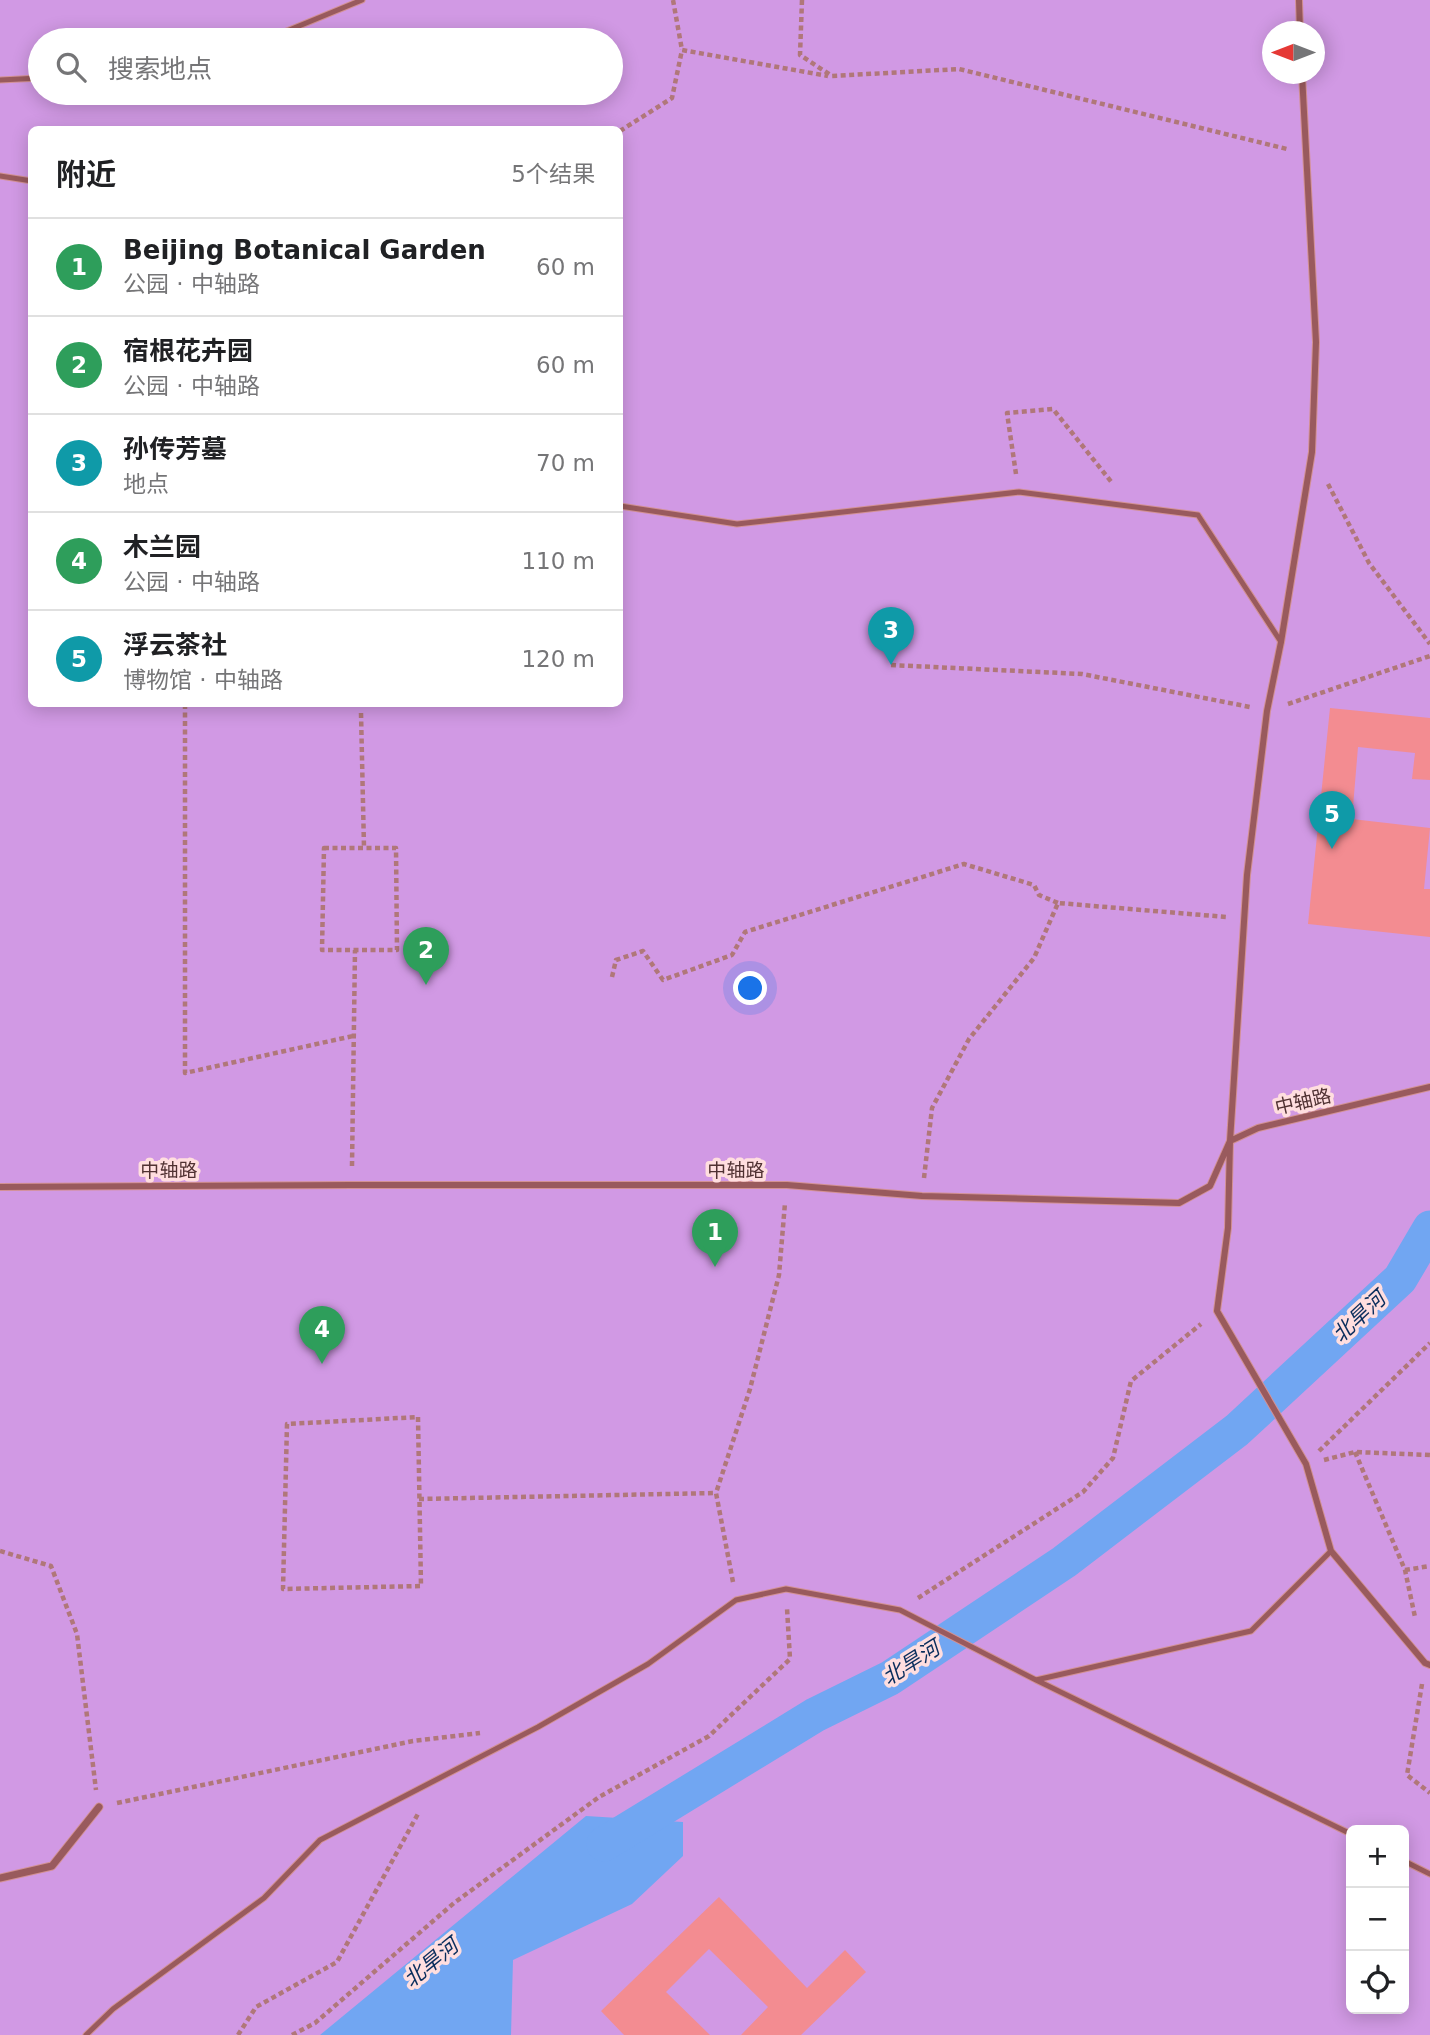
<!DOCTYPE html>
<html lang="zh">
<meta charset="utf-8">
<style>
:root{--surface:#fff;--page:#f6f6f6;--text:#202124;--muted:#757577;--line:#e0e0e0;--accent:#1a73e8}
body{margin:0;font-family:"DejaVu Sans","Noto Sans SC",sans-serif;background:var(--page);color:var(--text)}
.controls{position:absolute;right:21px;bottom:21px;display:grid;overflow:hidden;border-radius:10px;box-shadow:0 4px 18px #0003}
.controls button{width:63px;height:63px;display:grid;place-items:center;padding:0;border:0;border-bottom:2px solid var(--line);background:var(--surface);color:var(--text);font:35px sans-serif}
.compass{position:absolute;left:1262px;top:21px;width:63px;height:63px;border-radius:50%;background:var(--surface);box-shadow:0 4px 18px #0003;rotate:270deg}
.you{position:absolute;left:751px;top:989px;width:24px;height:24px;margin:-18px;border:5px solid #fff;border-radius:50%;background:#1a73e8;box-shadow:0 0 0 10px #1a73e833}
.badge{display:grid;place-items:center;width:46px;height:46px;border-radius:50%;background:var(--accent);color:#fff;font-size:23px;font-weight:700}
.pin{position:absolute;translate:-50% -58px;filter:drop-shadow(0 2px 4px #0008)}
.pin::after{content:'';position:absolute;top:37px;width:24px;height:21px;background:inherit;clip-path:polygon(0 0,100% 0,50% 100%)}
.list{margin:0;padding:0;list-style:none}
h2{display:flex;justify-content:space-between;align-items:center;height:91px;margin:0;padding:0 28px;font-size:30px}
h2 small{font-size:23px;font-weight:400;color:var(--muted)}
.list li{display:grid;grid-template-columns:46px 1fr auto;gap:21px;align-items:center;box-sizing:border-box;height:98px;padding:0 28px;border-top:2px solid var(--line)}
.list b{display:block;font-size:26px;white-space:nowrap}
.list p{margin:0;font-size:23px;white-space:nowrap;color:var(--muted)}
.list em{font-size:23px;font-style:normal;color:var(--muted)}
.icon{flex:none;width:38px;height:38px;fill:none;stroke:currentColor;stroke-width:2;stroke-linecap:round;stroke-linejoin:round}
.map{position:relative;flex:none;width:1430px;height:2035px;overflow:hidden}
.search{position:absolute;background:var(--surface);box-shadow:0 4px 18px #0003;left:28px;top:28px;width:595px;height:77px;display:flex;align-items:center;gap:18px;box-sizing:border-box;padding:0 24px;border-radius:38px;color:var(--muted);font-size:26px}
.panel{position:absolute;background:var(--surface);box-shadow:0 4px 18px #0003;left:28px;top:126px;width:595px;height:581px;border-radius:10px}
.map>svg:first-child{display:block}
.green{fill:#d199e4;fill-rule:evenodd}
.water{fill:#71a6f2}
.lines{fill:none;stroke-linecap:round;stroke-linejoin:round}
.canal{stroke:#71a6f2;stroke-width:35}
.building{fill:#f38c91}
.service-casing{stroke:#d39193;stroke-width:7}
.pedestrian-casing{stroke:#d39193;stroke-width:8}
.minor-casing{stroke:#d39193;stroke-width:9}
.path{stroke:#b07779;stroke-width:4.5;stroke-dasharray:5 3.5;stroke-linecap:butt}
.service{stroke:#995a5d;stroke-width:5}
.pedestrian{stroke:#995a5d;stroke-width:6}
.minor{stroke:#995a5d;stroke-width:7}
.labels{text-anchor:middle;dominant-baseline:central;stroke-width:7;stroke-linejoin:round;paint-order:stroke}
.street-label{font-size:19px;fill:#503132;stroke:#ffdedf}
.water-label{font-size:21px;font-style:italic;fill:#092d5c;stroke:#ffdedf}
</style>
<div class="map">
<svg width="1430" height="2035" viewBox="0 0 1430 2035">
<rect width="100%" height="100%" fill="#fcafb2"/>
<!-- green -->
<path class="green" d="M0,0h1430v2035h-1430zM1272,32h42v42h-42zM40,40h571v53h-571zM32,130h588v574h-588zM1351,1830h53v179h-53z"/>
<!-- water -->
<path class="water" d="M586,1816l97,6v34l-51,48 -119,56 -2,75h-191z"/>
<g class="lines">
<!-- canal -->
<path class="canal" d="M604,1844l211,-129 75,-37 174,-116 173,-132 163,-151 30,-51"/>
</g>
<!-- building -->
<path class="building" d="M1330,708l100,10v62l-18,-1 3,-26 -57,-6 -6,72 78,9 -6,61h6v48l-122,-13z
M719,1897l88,91 38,-38 21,22 -65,63h-60l27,-28 -59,-58 -43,43 44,43h-86l-23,-24z"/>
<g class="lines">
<defs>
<path id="service" d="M265,40l97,-40
M0,80l40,-2
M0,176l32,5
M620,506l117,18 282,-32 179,23 83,127
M1036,1680l315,154
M1404,1861l26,13
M86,2035l27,-26 151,-111 56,-58 218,-113 110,-63 88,-64 50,-11 114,21 136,70 215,-49 80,-80"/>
<path id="pedestrian" d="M1299,0l1,32
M1302,74l14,268 -4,110 -31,190 -14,69 -20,164 -17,266 -2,87 -11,83 89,153 25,87 94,112 5,2
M0,1187l352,-2h435l135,11 257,7 31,-17 20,-45 28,-13 172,-41"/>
<path id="minor" d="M0,1878l52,-12 47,-59"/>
</defs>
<!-- service casing -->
<use href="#service" class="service-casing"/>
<!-- pedestrian casing -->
<use href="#pedestrian" class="pedestrian-casing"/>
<!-- minor casing -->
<use href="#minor" class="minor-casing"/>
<!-- path -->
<path class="path" d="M673,0l9,50 146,26
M802,0l-2,55 32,21 127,-7 328,80
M620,131l52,-33 10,-48
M1016,474l-9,-61 46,-4 60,75
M1328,484l41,79 61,81
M891,665l191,9 168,33
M185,704v369l168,-37
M1288,704l142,-48
M361,713l3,135
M324,848h72l1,102h-75z
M612,977l4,-17 27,-9 20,29 69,-25 13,-23 219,-68 70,21 5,10 19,8
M352,1166l3,-216
M924,1178l8,-70 37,-69 65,-81 24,-55 168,14
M418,1417l3,169 -138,3 4,-165z
M1319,1451l111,-108
M1355,1452l50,118 10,47
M1324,1460l31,-8 75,3
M419,1499l297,-6
M0,1551l51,15 26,68 19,156
M1405,1570l25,-4
M733,1582l-17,-89 34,-104 29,-114 6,-72
M918,1598l165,-106 30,-34 18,-77 70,-57
M1422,1684l-15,91 23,18
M117,1803l296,-62 67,-8
M238,2035l18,-28 81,-45 82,-150
M292,2035l23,-12 139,-120 145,-106 110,-61 81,-77 -3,-51"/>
<!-- service -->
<use href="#service" class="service"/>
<!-- pedestrian -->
<use href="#pedestrian" class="pedestrian"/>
<!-- minor -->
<use href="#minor" class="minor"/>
</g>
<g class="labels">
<!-- street labels -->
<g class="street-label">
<text transform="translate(1303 1101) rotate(-13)">中轴路</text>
<text x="169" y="1170">中轴路</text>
<text x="736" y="1170">中轴路</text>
</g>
<!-- water labels -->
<g class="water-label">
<text transform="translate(1359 1317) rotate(-43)">北旱河</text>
<text transform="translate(911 1663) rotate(-32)">北旱河</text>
<text transform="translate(431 1963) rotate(-39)">北旱河</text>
</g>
</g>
</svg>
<div class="controls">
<button>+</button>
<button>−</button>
<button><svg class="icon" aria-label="locate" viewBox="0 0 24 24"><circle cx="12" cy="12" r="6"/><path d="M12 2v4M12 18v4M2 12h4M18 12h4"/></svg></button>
</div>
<svg class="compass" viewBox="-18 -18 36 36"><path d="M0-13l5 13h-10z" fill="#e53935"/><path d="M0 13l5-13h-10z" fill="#757577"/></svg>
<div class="you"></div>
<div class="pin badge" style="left:715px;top:1267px;background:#2e9e5b">1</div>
<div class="pin badge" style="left:426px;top:985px;background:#2e9e5b">2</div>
<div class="pin badge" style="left:891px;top:665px;background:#0f9aa8">3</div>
<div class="pin badge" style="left:322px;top:1364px;background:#2e9e5b">4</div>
<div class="pin badge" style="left:1332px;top:849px;background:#0f9aa8">5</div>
<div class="search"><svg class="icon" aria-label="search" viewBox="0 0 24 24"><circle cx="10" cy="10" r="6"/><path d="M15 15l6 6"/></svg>搜索地点</div>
<section class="panel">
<h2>附近<small>5个结果</small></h2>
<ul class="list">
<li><span class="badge" style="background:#2e9e5b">1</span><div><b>Beijing Botanical Garden</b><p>公园 · 中轴路</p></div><em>60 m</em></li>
<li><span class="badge" style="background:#2e9e5b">2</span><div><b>宿根花卉园</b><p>公园 · 中轴路</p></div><em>60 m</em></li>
<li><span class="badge" style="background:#0f9aa8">3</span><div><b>孙传芳墓</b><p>地点</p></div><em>70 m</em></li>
<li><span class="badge" style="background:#2e9e5b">4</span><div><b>木兰园</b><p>公园 · 中轴路</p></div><em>110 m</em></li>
<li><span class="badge" style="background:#0f9aa8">5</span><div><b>浮云茶社</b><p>博物馆 · 中轴路</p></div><em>120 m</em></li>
</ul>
</section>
</div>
